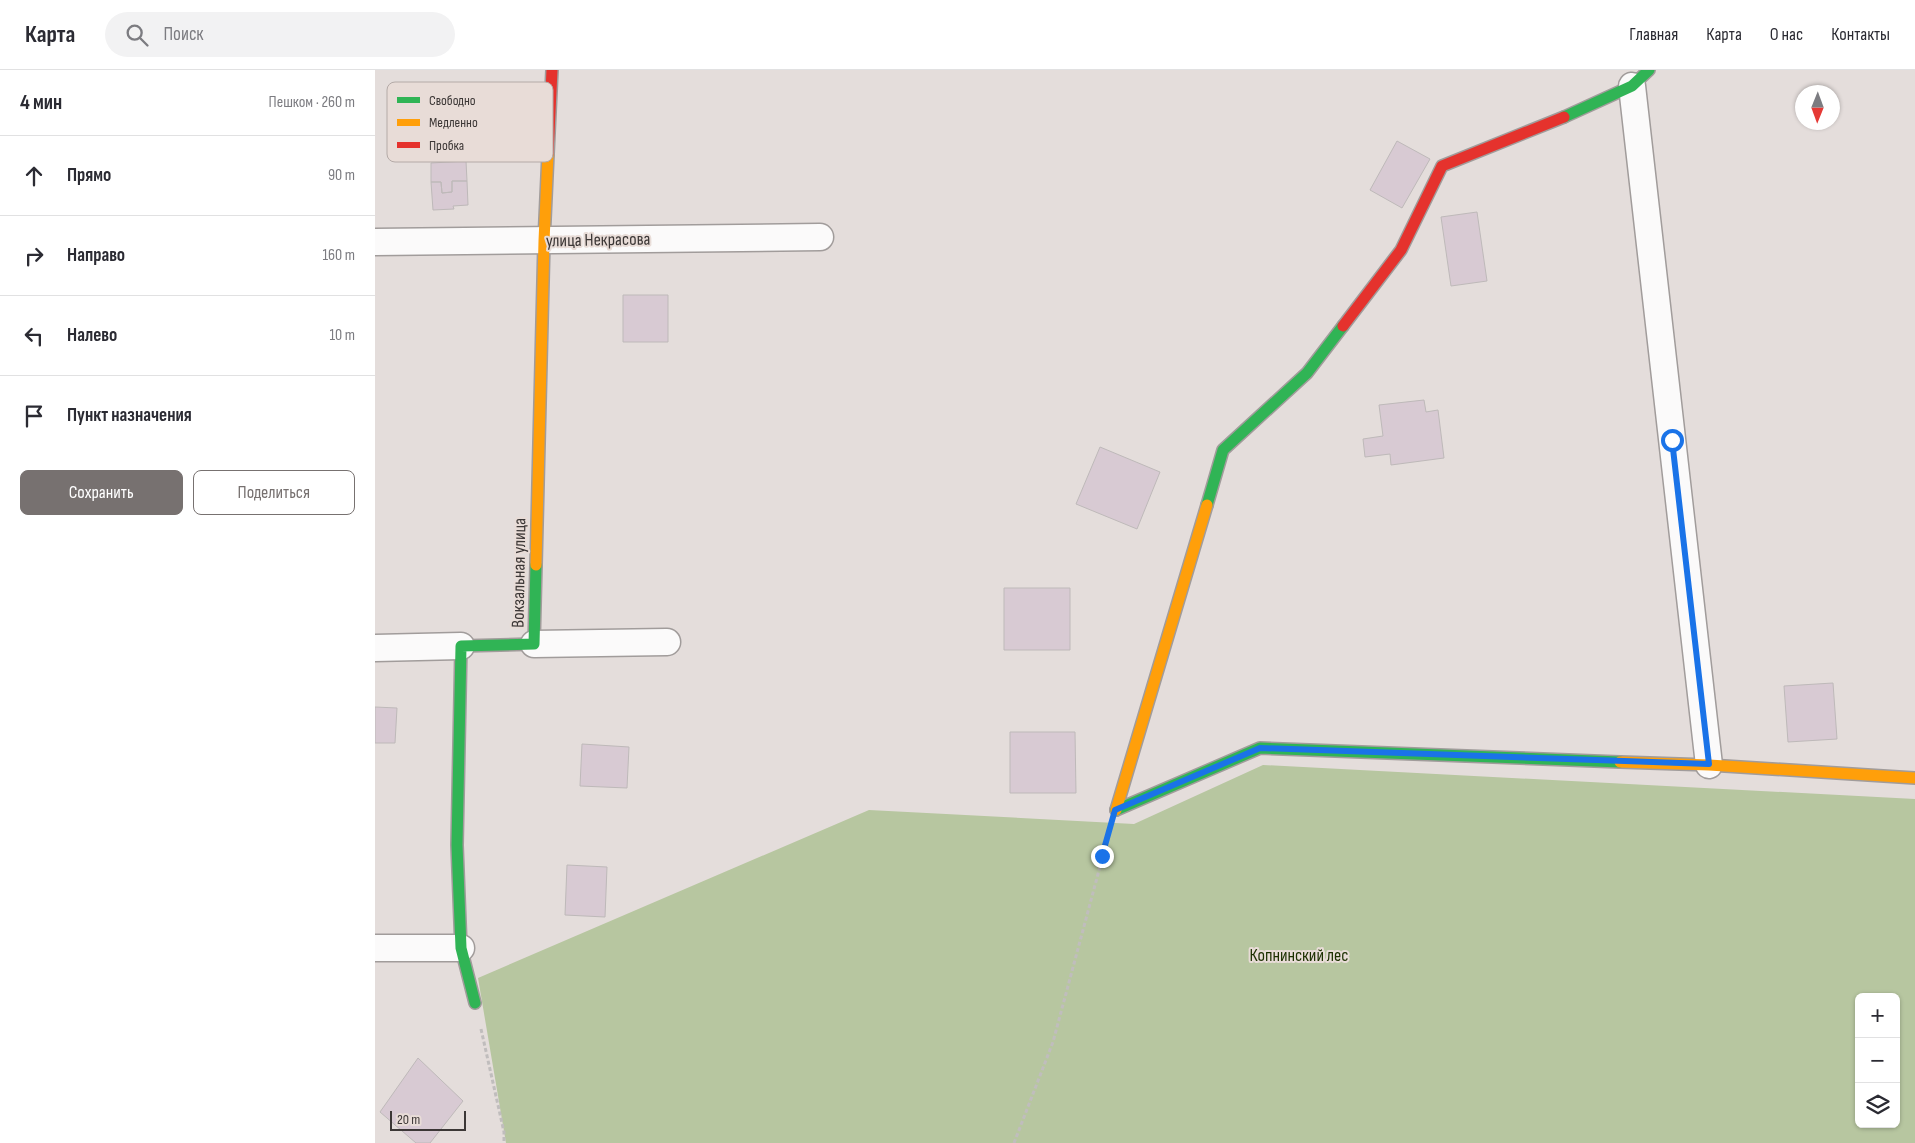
<!DOCTYPE html>
<html lang="ru">
<meta charset="utf-8">
<style>
:root{--surface:#fff;--page:#f2f2f3;--text:#2b2b33;--muted:#7c7c81;--line:#e1e1e2;--accent:#777170}
body{margin:0;font-family:"Sofia Sans Condensed",sans-serif;background:var(--page);color:var(--text)}
.controls{position:absolute;right:15px;bottom:15px;display:grid;overflow:hidden;border-radius:8px;box-shadow:0 1px 4px #0004}
.controls button{width:45px;height:45px;display:grid;place-items:center;padding:0;border:0;border-bottom:1px solid var(--line);background:var(--surface);color:var(--text);font:25px sans-serif}
.compass{position:absolute;left:1420px;top:15px;width:45px;height:45px;border-radius:50%;background:var(--surface);box-shadow:0 1px 4px #0004;rotate:181deg}
.scale{position:absolute;left:15px;bottom:12px;width:76px;box-sizing:border-box;padding-left:5px;border:2px solid #3c3736;border-top:0;font-size:14px;line-height:18px;white-space:nowrap;color:#3c3736;-webkit-text-stroke:4px #e8dcd7;paint-order:stroke}
.stop{position:absolute;width:15px;height:15px;margin:-11px;border:4px solid #1a73e8;border-radius:50%;background:#fff}
.stop.end{background:#1a73e8;border-color:#fff;box-shadow:0 1px 5px #0008}
.list{margin:0;padding:0;list-style:none}
h2{display:flex;justify-content:space-between;align-items:center;height:65px;margin:0;padding:0 20px;font-size:21px}
h2 small{font-size:16px;font-weight:400;color:var(--muted)}
.list li{display:grid;grid-template-columns:32px 1fr auto;gap:15px;align-items:center;box-sizing:border-box;height:80px;padding:0 20px;border-top:1px solid var(--line)}
.list b{display:block;font-size:19px;white-space:nowrap}
.list em{font-size:16px;font-style:normal;color:var(--muted)}
.actions{display:flex;gap:10px;padding:15px 20px}
.actions a{flex:1;padding:11px 0;border:1px solid var(--accent);border-radius:8px;text-align:center;font-size:18px;color:var(--accent)}
.actions .main{background:var(--accent);color:#fff}
.icon{flex:none;width:28px;height:28px;fill:none;stroke:currentColor;stroke-width:2;stroke-linecap:round;stroke-linejoin:round}
.map{position:relative;flex:none;width:1540px;height:1073px;overflow:hidden}
header{display:flex;align-items:center;gap:30px;box-sizing:border-box;height:70px;padding:0 25px;background:var(--surface);border-bottom:1px solid var(--line)}
header strong{font-size:24px}
nav{display:flex;gap:28px;margin-inline-start:auto;font-size:18px}
.search{width:350px;height:45px;background:var(--page);display:flex;align-items:center;gap:12px;box-sizing:border-box;padding:0 18px;border-radius:28px;color:var(--muted);font-size:19px}
main{display:flex}
aside{flex:1;background:var(--surface)}
.map>svg:first-child{display:block}
.forest{fill:#b7c6a0;fill-rule:evenodd}
.building{fill:#d8cad3;stroke:#beb9b9}
.lines{fill:none;stroke-linecap:round;stroke-linejoin:round}
.street-casing{stroke:#a19c9b;stroke-width:29}
.fast-casing{stroke:#a19c9b;stroke-width:14}
.slow-casing{stroke:#a19c9b;stroke-width:14}
.jam-casing{stroke:#a19c9b;stroke-width:14}
.path{stroke:#c0bdbd;stroke-width:3;stroke-dasharray:4 2.5;stroke-linecap:butt}
.street{stroke:#fbfafa;stroke-width:26}
.fast{stroke:#30b455;stroke-width:11}
.slow{stroke:#ff9f0a;stroke-width:11}
.jam{stroke:#e5322d;stroke-width:11}
.route{stroke:#1a73e8;stroke-width:6}
.labels{text-anchor:middle;dominant-baseline:central;stroke-width:4;stroke-linejoin:round;paint-order:stroke}
.street-label{font-size:18px;fill:#3c3736;stroke:#e8dcd7}
.park-label{font-size:18px;fill:#1c3000;stroke:#e8dcd7}
.key{fill:#e8dcd7;stroke:#b4aaa7;stroke-width:1}
.key-label{font-size:14px;fill:#3c3736}
</style>
<header>
<strong>Карта</strong>
<div class="search"><svg class="icon" aria-label="search" viewBox="0 0 24 24"><circle cx="10" cy="10" r="6"/><path d="M15 15l6 6"/></svg>Поиск</div>
<nav><a>Главная</a><a>Карта</a><a>О нас</a><a>Контакты</a></nav>
</header>
<main>
<aside>
<h2>4 мин<small>Пешком · 260 m</small></h2>
<ul class="list">
<li><svg class="icon" aria-label="ahead" viewBox="0 0 24 24"><path d="M12 20V5M6 11l6-6 6 6"/></svg><div><b>Прямо</b></div><em>90 m</em></li>
<li><svg class="icon" aria-label="right" viewBox="0 0 24 24"><path d="M7 20v-9h11M14 6l5 5-5 5"/></svg><div><b>Направо</b></div><em>160 m</em></li>
<li><svg class="icon" aria-label="left" viewBox="0 0 24 24"><path d="M17 20v-9H6M10 6l-5 5 5 5"/></svg><div><b>Налево</b></div><em>10 m</em></li>
<li><svg class="icon" aria-label="arrive" viewBox="0 0 24 24"><path d="M6 21V4h12l-3 4 3 4H6"/></svg><div><b>Пункт назначения</b></div></li>
</ul>
<div class="actions"><a class="main">Сохранить</a><a>Поделиться</a></div>
</aside>
<div class="map">
<svg width="1540" height="1073" viewBox="0 0 1540 1073">
<rect width="100%" height="100%" fill="#e4dddb"/>
<!-- forest -->
<path class="forest" d="M888,695l652,34v344h-1409l-28,-165 391,-168 265,14zM1484,927h37v127h-37z"/>
<!-- building -->
<path class="building" d="M1022,71l33,18 -28,49 -32,-18z
M91,91l1,20h-15v11l-10,1 -1,-11h-10v-19z
M77,111h15l1,24 -15,1 1,3 -21,1 -2,-28h10l1,11 10,-1z
M1102,142l10,69 -36,5 -10,-69z
M248,225h45v47h-45z
M1049,330l2,12 12,-2 6,48 -53,7 -1,-11 -25,3 -2,-18 20,-3 -4,-31z
M725,377l60,25 -23,57 -61,-25z
M629,518h66v62h-66z
M1458,613l4,56 -49,3 -4,-56z
M0,637l22,1 -2,35h-20z
M635,662h65l1,61h-66z
M207,674l47,3 -2,41 -47,-2z
M192,795l40,2 -2,50 -40,-2z
M43,988l45,43 -33,42h-14l-36,-31z"/>
<g class="lines">
<defs>
<path id="street" d="M1257,16l77,679
M0,172l445,-5
M159,574l133,-2
M0,578l86,-2
M0,878h86"/>
<path id="fast" d="M1189,47l68,-31 17,-16
M832,435l16,-55 84,-77 36,-47
M741,740l144,-62 360,14
M100,933l-14,-55 -4,-103 4,-199 73,-2 2,-79"/>
<path id="slow" d="M161,495l8,-324 4,-87
M1245,692l89,3 206,13
M741,740l91,-305"/>
<path id="jam" d="M173,84l4,-84
M968,256l58,-76 41,-84 122,-49"/>
</defs>
<!-- street casing -->
<use href="#street" class="street-casing"/>
<!-- fast casing -->
<use href="#fast" class="fast-casing"/>
<!-- slow casing -->
<use href="#slow" class="slow-casing"/>
<!-- jam casing -->
<use href="#jam" class="jam-casing"/>
<!-- path -->
<path class="path" d="M106,959l23,103v11
M639,1073l39,-101 56,-209"/>
<!-- street -->
<use href="#street" class="street"/>
<!-- fast -->
<use href="#fast" class="fast"/>
<!-- slow -->
<use href="#slow" class="slow"/>
<!-- jam -->
<use href="#jam" class="jam"/>
</g>
<g class="lines">
<!-- route -->
<path class="route" d="M727,786l13,-46 145,-62 449,16 -37,-324"/>
</g>
<g class="labels">
<!-- street labels -->
<g class="street-label">
<text transform="translate(223 170) rotate(-1)">улица Некрасова</text>
<text transform="translate(144 503) rotate(-89)">Вокзальная улица</text>
</g>
<!-- park labels -->
<g class="park-label">
<text x="924" y="885">Копнинский лес</text>
</g>
</g>
<!-- legend -->
<rect x="12" y="12" width="166" height="80" rx="8" class="key"/>
<rect x="22" y="27" width="23" height="6" fill="#30b455"/>
<rect x="22" y="49" width="23" height="7" fill="#ff9f0a"/>
<rect x="22" y="72" width="23" height="6" fill="#e5322d"/>
<g class="key-label">
<text x="54" y="35">Свободно</text>
<text x="54" y="57">Медленно</text>
<text x="54" y="80">Пробка</text>
</g>
</svg>
<div class="controls">
<button>+</button>
<button>−</button>
<button><svg class="icon" aria-label="layers" viewBox="0 0 24 24"><path d="M12 4l9 5-9 5-9-5zM3 14l9 5 9-5"/></svg></button>
</div>
<svg class="compass" viewBox="-18 -18 36 36"><path d="M0-13l5 13h-10z" fill="#e53935"/><path d="M0 13l5-13h-10z" fill="#7c7c81"/></svg>
<div class="scale">20 m</div>
<div class="stop" style="left:1297px;top:370px"></div>
<div class="stop end" style="left:727px;top:786px"></div>
</div>
</main>
